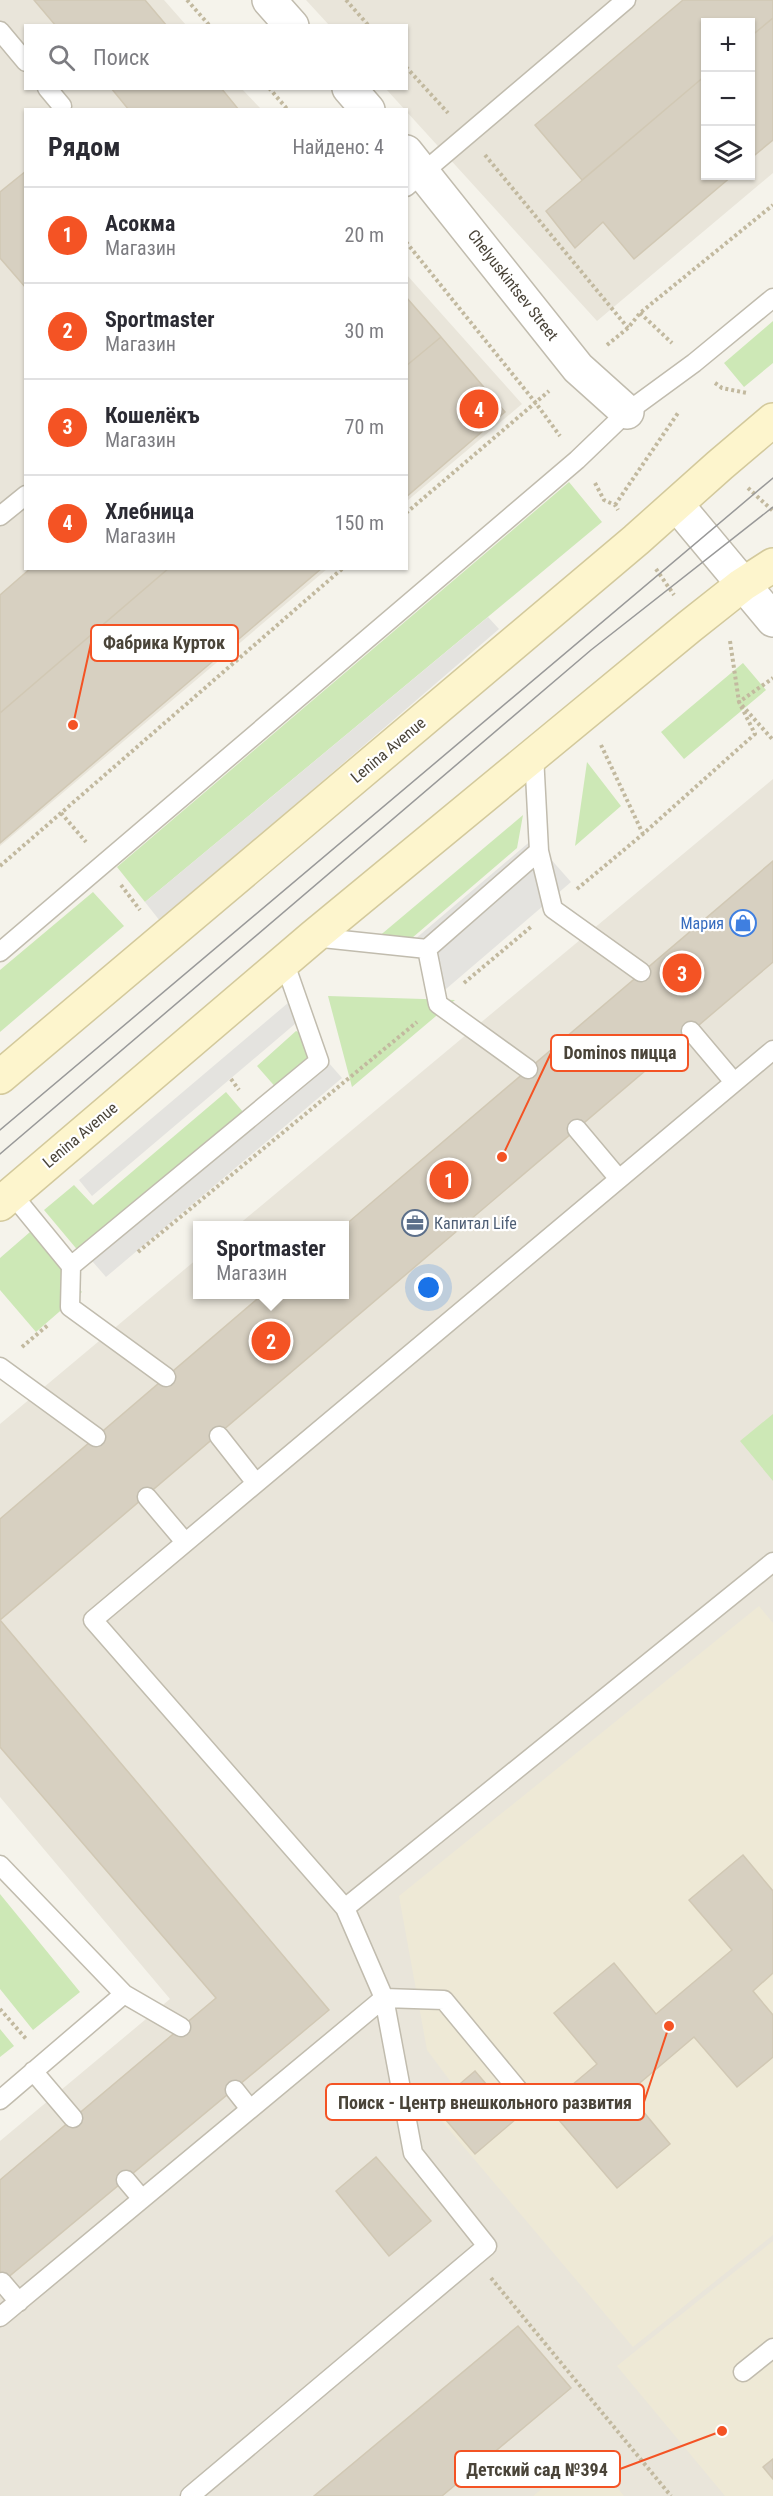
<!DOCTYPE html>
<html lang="ru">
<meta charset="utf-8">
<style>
:root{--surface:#fff;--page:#f2f2f3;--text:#2b2b33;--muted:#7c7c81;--line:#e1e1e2;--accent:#f45324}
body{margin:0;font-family:"Roboto Condensed",sans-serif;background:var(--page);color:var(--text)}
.controls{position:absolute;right:18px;top:18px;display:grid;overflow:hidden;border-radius:0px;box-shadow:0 2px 4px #0004}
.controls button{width:54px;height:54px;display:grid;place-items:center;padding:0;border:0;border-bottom:2px solid var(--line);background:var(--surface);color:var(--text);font:30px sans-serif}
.you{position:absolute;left:429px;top:1288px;width:21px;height:21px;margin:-15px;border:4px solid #fff;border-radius:50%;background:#1a73e8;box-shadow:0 0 0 9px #1a73e833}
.badge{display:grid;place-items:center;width:39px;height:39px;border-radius:50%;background:var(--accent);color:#fff;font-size:20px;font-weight:700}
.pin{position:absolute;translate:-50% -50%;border:3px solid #fff;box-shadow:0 2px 6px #0006}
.popup{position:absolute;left:193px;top:1221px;width:156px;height:78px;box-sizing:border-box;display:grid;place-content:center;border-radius:0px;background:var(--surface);filter:drop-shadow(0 2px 4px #0005);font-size:20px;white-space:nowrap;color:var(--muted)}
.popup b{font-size:22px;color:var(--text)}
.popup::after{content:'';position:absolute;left:50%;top:100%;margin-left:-12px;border:12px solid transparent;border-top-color:var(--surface)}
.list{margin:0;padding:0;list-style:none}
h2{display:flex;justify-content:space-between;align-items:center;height:78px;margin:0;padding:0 24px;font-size:26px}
h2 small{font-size:20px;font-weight:400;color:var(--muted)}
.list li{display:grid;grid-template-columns:39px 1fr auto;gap:18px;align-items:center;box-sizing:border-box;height:96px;padding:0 24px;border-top:2px solid var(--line)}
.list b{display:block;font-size:22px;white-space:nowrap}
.list p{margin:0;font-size:20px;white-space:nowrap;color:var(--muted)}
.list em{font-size:20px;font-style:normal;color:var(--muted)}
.icon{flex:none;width:33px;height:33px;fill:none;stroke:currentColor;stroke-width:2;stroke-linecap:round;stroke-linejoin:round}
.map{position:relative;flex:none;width:773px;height:2496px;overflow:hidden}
.search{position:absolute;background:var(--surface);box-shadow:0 2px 4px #0004;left:24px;top:24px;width:384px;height:66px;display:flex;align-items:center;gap:15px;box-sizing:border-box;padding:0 21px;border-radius:0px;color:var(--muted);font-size:22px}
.panel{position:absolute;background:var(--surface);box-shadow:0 2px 4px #0004;left:24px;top:108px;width:384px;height:462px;border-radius:0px}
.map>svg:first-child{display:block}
.residential{fill:#e9e5da;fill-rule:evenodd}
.education{fill:#eee9d6}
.green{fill:#cde8b6}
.parking{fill:#e4e3df}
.building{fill:#d7d0c1;stroke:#d1c8b4;stroke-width:1.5}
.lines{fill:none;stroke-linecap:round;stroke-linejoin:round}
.lane-casing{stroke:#c1bcae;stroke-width:21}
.street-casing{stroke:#c1bcae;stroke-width:36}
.secondary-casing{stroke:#d3c99c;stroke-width:36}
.path{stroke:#c2b99f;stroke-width:4;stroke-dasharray:3 3;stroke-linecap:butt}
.lane{stroke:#fff;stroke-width:18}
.street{stroke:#fff;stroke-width:33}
.secondary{stroke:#fdf5cd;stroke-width:33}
.tram{stroke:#999;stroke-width:1.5}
.labels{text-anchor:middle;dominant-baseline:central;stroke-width:4.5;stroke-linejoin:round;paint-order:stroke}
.street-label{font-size:16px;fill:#4a4439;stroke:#fff}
.shop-label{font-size:16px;fill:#366cbe;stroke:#fff;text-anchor:end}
.service-label{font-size:16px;fill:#4e5e75;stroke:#fff;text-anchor:start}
.leader{fill:none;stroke:#f45324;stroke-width:2}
.callout-dot{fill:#f45324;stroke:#fff;stroke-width:2}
.callout{fill:#fff;stroke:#f45324;stroke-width:2}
.callout-label{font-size:18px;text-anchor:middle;font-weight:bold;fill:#4a4439}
</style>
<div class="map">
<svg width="773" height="2496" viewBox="0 0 773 2496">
<rect width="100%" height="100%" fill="#f5f3eb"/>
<!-- residential -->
<path class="residential" d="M0,0h164l22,25 -160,1v62l216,1 19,20 -235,1v458l301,1 -327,277z
M306,0h467v173l-176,148 -211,-232 20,-1v-62l-77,-1zM706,22h44v154h-44z
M406,274l116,130 -115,97h-1z
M773,779v1717h-773v-355l170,-142 -170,-202v-373l197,-165 1,35h146v-68l-106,-1z"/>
<!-- education -->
<path class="education" d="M759,1606l14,17v612l-140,112 -203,-240 24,-21 -27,-36 -28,-154z
M773,2241v255h-48l-108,-130z
M588,2452l36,44h-91z"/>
<!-- green -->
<path class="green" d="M773,321v42l-29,24 -20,-24z
M569,482l33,40 -457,380 -28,-35z
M743,663l23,27 -82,69 -23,-27z
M587,762l34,44 -46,40z
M523,815l-6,33 -112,96 -28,-6z
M93,892l31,34 -124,106v-62z
M328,996l127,4 -103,87z
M296,1031l9,4 11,21 -38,34 -21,-24z
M226,1092l18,21 -164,140 -36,-43 30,-25 19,20z
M30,1232l52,60 -46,40 -36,-42v-32z
M773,1414v67l-33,-40z
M0,1894l80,98 -47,38 -33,-41z
M0,2029l14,17 -14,11z"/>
<!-- parking -->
<path class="parking" d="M488,617l11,12 -339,292 -15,-19z
M533,839l38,43 -125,107 -38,-44z
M295,997l14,15 -217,184 -13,-16z
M321,1054l21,24 -236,199 -20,-23z"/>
<!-- building -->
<path class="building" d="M34,0h111l22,26h-111z
M683,0h90v18l-23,19v-15h-44v53l-124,105 -47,-55z
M773,18v122l-23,19v-122z
M706,75v101h26l-98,83 -31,-37 -28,26 -29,-37z
M111,88h110l18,22h-110z
M26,171v117l-26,-30v-66z
M406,297l35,40 -35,29z
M441,337l64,75 -99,85v-131z
M31,568h138l-169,145v-118z
M169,568h153l-322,275v-130z
M773,861v101l-773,658v-101l263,-225h81v-68z
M0,1620l329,390 -329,274v-104l216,-182 -216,-251z
M743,1855l30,36v82l-20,18 20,24v42l-36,30 -43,-50 -66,56 42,51 -53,44 -70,-82 50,-42 -43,-51 60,-50 42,51 76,-64 -43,-50z
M475,2071l41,48 -41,35 -41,-48z
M376,2157l55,64 -42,35 -53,-65z
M518,2326l53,62 -129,108h-128z
M773,2459v20l-10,-12z"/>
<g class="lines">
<defs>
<path id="lane" d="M0,31l26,31
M47,88l15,18
M406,187l220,-187
M0,516l26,-21
M539,851l14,58 88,63
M313,937l114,12 112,-98 -5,-96
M427,949l11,55 90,65
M0,952l577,-492 50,-48 67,-49 79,-65
M691,1031l43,51
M577,1129l42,50
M12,1194l59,72 -1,41 96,70
M71,1266l248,-205 -35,-100
M0,1367l96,70
M219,1436l37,47
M147,1497l38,45
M0,1865l124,129 57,33
M345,1908l-252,-288 680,-570
M33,2071l40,47
M235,2090l15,19
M0,2100l124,-106
M126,2180l16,19
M2,2282l17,20
M0,2317l384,-319 60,2 81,98
M743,2372l30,-24
M190,2496l297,-250 -74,-93 -29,-155 -39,-90 428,-346"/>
<path id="street" d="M269,0l23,26
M349,88l19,22
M406,152l172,216 49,44
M677,505l96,115"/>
<path id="secondary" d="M0,1077l636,-537 84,-75 53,-45
M0,1204l313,-267 376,-310 53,-42 31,-20"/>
</defs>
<!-- lane casing -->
<use href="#lane" class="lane-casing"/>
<!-- street casing -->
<use href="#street" class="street-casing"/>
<!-- secondary casing -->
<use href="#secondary" class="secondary-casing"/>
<!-- path -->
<path class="path" d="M187,0l23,26
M346,0l23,26
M406,67l42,46
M269,88l19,22
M485,155l143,173
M406,242l129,160 25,34
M640,313l32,30
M607,345l21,-17 12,-15 133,-108
M715,383l7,5 25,5
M595,483l9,17 11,5 3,5
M748,488l25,23
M615,505l63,-92
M406,513l143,-122
M656,569l18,26
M730,641l9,61 34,38
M601,745l42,89
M61,813l25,29
M0,866l343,-298
M121,885l19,25
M577,889l66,-55 112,-100 -16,-32 34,-24
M464,983l68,-57
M231,1079l8,11
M138,1252l279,-230
M22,1347l26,-22
M0,2009l27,31
M491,2278l180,218"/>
<!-- lane -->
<use href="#lane" class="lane"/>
<!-- street -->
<use href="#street" class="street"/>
<!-- secondary -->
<use href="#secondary" class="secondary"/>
<!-- tram -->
<path class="tram" d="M0,1130l773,-652
M0,1154l591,-504 182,-143"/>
</g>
<!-- icons -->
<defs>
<symbol id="shop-ring" viewBox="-11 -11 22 22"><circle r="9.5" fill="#fff" stroke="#3f7fe0" stroke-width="1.5"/><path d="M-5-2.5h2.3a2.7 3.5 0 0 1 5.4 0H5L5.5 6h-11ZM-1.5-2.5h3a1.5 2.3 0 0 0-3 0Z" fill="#3f7fe0"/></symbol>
<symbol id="office-ring" viewBox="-11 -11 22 22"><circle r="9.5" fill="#fff" stroke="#5c6f8a" stroke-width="1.5"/><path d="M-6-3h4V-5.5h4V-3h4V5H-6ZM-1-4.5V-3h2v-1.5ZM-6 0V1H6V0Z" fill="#5c6f8a"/></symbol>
</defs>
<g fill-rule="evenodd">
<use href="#shop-ring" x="728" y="908" width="30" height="30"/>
<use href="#office-ring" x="400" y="1208" width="30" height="30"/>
</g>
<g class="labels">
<!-- street labels -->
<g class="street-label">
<text transform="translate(513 285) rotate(52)">Chelyuskintsev Street</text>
<text transform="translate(388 750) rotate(-40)">Lenina Avenue</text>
<text transform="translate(80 1135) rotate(-40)">Lenina Avenue</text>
</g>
<!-- shop labels -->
<g class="shop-label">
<text x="724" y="923">Мария</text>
</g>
<!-- service labels -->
<g class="service-label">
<text x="434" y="1223">Капитал Life</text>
</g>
</g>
<!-- callouts -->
<path class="leader" d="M73 725L91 643M502 1157L551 1053M669 2026L644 2102M722 2431L620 2469"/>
<g class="callout-dot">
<circle cx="73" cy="725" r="6"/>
<circle cx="502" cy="1157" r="6"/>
<circle cx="669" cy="2026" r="6"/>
<circle cx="722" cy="2431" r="6"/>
</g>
<g class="callout">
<rect x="91" y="625" width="147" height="36" rx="6"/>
<rect x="551" y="1035" width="137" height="36" rx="6"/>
<rect x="326" y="2084" width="318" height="36" rx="6"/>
<rect x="455" y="2451" width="165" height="36" rx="6"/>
</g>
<g class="callout-label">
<text x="164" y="649">Фабрика Курток</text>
<text x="620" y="1059">Dominos пицца</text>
<text x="485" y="2109">Поиск - Центр внешкольного развития</text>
<text x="537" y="2476">Детский сад №394</text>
</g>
</svg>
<div class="controls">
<button>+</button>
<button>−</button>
<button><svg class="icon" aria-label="layers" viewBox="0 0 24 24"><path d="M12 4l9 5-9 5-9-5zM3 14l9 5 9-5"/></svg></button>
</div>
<div class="you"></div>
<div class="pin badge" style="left:449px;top:1180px">1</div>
<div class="pin badge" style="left:271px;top:1341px">2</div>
<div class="popup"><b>Sportmaster</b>Магазин</div>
<div class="pin badge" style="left:682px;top:973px">3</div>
<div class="pin badge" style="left:479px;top:409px">4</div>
<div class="search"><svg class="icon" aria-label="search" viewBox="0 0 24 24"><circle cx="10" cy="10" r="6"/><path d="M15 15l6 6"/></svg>Поиск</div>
<section class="panel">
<h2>Рядом<small>Найдено: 4</small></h2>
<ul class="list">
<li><span class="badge">1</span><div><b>Асокма</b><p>Магазин</p></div><em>20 m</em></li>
<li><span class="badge">2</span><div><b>Sportmaster</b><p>Магазин</p></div><em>30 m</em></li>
<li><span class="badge">3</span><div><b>Кошелёкъ</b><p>Магазин</p></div><em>70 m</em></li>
<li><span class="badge">4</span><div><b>Хлебница</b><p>Магазин</p></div><em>150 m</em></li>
</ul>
</section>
</div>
